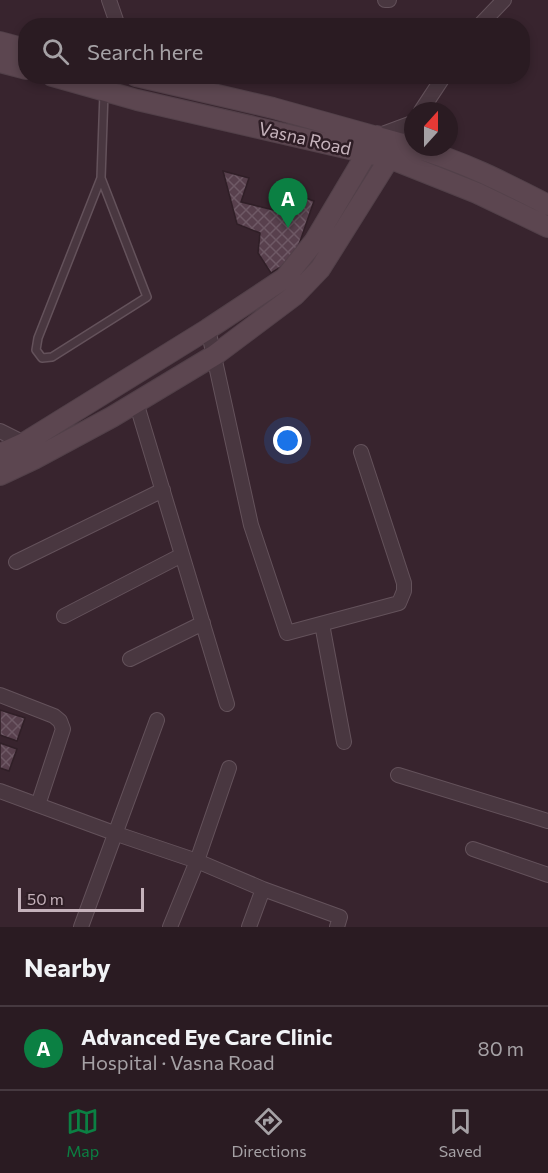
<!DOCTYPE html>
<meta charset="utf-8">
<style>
:root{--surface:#2a1b22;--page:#32242a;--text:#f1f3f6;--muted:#a5a1a5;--line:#463940;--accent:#0b8043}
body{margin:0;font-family:Commissioner,sans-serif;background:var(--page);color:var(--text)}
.compass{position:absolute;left:404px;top:102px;width:54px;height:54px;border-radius:50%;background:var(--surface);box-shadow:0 3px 9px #0003;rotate:21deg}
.scale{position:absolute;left:18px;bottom:15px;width:126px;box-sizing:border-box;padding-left:6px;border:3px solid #c5b2bb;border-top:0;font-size:16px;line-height:21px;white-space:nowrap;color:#c5b2bb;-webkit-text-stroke:4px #2e1d25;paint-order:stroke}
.you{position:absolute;left:288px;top:441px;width:21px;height:21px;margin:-15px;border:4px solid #fff;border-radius:50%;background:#1a73e8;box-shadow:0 0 0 9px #1a73e833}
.badge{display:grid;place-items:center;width:39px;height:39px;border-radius:50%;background:var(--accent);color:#fff;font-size:20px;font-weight:700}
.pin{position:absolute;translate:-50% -50px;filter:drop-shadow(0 2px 3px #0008)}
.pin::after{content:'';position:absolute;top:32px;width:21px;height:18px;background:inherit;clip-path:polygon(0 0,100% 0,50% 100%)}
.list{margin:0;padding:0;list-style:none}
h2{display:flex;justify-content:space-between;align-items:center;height:78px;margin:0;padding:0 24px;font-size:26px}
h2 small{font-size:20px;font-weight:400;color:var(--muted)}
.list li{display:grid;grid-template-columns:39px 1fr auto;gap:18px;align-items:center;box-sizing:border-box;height:84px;padding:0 24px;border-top:2px solid var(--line)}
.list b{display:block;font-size:22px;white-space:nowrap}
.list p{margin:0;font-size:20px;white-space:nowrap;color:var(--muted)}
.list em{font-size:20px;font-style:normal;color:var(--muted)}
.icon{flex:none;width:33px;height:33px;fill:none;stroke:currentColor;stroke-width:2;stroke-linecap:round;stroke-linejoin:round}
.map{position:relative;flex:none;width:548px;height:927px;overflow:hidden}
.search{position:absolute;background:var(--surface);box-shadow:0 3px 9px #0003;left:18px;right:18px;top:18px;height:66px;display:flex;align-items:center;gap:15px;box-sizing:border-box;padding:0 21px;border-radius:24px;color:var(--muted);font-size:22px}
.sheet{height:162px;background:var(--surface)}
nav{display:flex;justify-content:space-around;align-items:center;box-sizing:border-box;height:84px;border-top:2px solid var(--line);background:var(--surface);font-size:16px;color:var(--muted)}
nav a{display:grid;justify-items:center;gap:3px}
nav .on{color:var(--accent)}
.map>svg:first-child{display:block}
.building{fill:url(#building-cross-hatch);stroke:#301f27;stroke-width:1.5}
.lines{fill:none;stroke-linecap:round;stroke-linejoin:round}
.lane-casing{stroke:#64525b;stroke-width:10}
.street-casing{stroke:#64525b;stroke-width:16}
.secondary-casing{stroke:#524049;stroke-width:22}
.lane{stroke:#493740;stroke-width:7}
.street{stroke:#493740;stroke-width:14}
.secondary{stroke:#5c4650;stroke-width:20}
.labels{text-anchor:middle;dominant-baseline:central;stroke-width:5;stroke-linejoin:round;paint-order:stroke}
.street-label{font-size:18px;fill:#c5b2bb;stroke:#2e1d25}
</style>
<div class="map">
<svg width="548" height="927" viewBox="0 0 548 927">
<defs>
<pattern id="building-cross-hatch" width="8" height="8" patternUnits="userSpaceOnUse" patternTransform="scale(1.5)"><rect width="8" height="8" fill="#58404d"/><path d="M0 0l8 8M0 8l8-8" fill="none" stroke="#6e5965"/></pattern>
</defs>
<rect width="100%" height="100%" fill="#38242e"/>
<!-- building -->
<path class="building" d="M223,171l26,7 -8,24 33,8 7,-21 33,12 -20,58 -23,14 -13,-20 2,-20 -23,-9z
M0,710l25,8 -8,23 -17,-6z
M0,743l17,6 -8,22 -9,-3z"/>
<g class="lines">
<defs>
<path id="lane" d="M101,178l-63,160 -2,12 6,8 10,-1 95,-60 -46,-119 3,-85"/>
<path id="street" d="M109,0l9,26
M385,0h4
M479,26l25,-26
M421,111l23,-35
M377,136l35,-13
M208,329l43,196 36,108 112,-30 5,-12v-8l-43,-131
M136,402l91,302
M0,431l24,12
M16,562l147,-72
M64,616l118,-61
M322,624l22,118
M130,659l73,-36
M0,695l54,21 6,5 3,8 -25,76
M398,775l150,46
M0,791l114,42 83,28 66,28 77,28 -3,10
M473,849l75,26
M81,927l76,-207
M170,927l27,-66 32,-93
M249,927l14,-38"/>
<path id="secondary" d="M0,42l26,7
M0,62l26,7
M52,76l85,24 252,58 88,35 71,34
M136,76l137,32 140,39
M413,147c47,13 92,36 135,58
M0,454l24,-11 184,-114 77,-51 29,-36 63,-106
M0,475l34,-16 78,-42 103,-62 80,-60 25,-26 79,-126"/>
</defs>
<!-- lane casing -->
<use href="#lane" class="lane-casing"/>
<!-- street casing -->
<use href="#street" class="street-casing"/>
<!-- secondary casing -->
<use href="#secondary" class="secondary-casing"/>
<!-- lane -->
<use href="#lane" class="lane"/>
<!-- street -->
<use href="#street" class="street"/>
<!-- secondary -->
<use href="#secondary" class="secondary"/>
</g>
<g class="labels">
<!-- street labels -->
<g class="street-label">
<text transform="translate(305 138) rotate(13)">Vasna Road</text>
</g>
</g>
</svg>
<svg class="compass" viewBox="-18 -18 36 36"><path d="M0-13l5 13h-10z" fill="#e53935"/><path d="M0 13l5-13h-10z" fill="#a5a1a5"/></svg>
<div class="scale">50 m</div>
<div class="you"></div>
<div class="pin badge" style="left:288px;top:228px">A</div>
<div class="search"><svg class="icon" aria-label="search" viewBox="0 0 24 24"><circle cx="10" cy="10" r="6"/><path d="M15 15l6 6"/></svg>Search here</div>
</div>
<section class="sheet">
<h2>Nearby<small></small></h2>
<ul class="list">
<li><span class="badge">A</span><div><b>Advanced Eye Care Clinic</b><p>Hospital · Vasna Road</p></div><em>80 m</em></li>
</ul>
</section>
<nav>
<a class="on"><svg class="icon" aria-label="map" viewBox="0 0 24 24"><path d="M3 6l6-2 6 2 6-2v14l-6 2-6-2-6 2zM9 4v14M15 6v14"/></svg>Map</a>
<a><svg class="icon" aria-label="directions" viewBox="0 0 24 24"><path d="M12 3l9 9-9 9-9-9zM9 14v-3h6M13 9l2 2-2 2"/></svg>Directions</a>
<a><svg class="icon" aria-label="saved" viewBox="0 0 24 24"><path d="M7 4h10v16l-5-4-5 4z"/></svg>Saved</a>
</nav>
